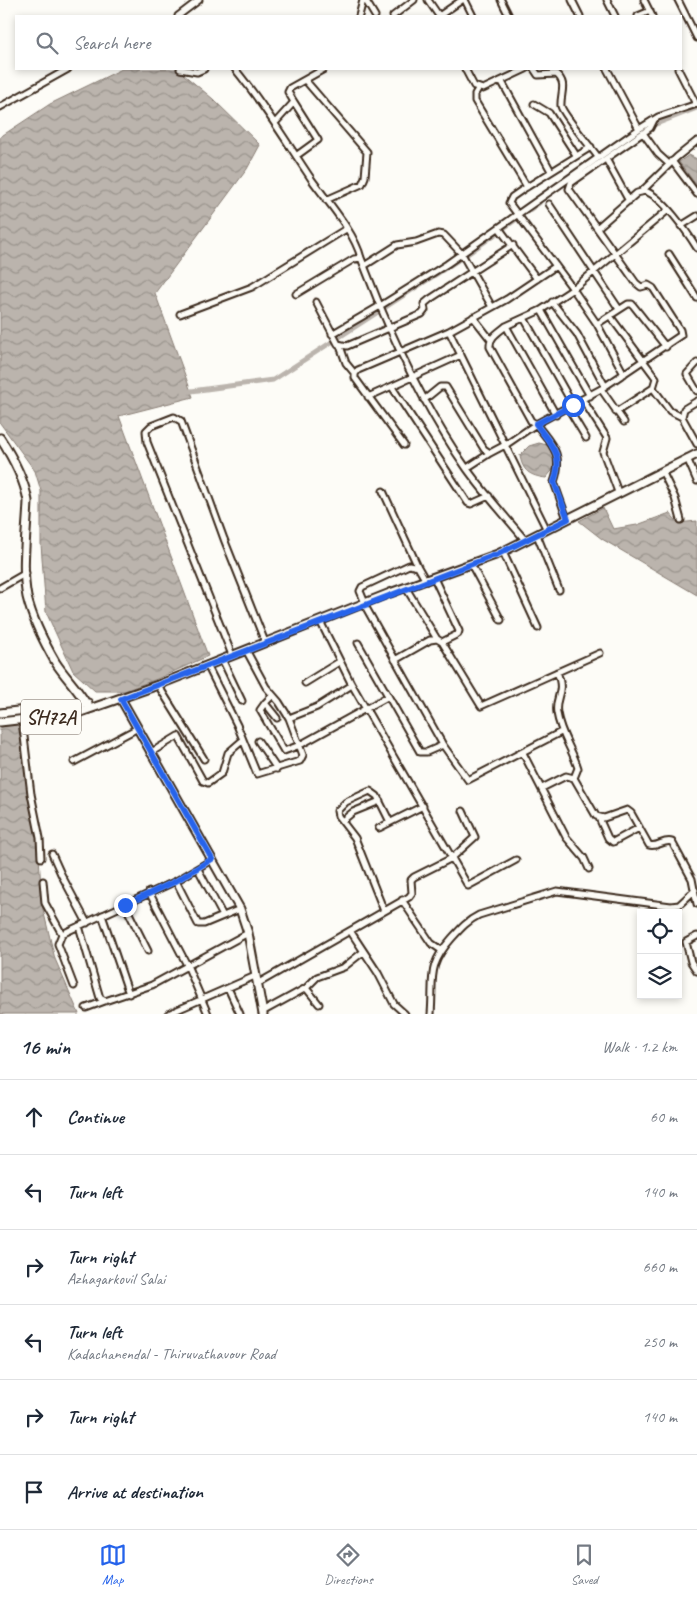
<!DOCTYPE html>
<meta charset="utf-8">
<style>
:root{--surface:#fff;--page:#f2f2f3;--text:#1f2937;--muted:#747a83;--line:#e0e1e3;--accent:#2563eb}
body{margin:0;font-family:Caveat,sans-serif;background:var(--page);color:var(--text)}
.controls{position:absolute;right:15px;bottom:15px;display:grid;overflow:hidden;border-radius:0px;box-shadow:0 2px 8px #0003}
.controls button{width:45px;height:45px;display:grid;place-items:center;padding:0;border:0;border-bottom:1px solid var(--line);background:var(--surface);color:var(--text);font:25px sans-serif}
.stop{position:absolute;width:15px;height:15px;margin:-11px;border:4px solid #2563eb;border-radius:50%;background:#fff}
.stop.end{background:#2563eb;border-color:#fff;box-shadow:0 1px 5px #0008}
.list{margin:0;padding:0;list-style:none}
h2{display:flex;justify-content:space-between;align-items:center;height:65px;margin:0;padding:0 20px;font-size:21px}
h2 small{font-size:16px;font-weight:400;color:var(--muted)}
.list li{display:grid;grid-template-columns:32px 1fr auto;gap:15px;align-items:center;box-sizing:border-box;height:75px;padding:0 20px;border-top:1px solid var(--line)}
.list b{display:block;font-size:19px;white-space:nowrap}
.list p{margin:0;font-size:16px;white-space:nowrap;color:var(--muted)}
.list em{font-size:16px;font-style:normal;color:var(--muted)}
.icon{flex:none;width:28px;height:28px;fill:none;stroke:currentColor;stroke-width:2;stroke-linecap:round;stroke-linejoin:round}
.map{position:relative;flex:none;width:697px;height:1014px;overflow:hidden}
.search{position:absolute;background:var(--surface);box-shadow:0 2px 8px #0003;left:15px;right:15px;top:15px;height:55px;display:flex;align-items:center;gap:12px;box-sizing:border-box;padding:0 18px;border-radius:0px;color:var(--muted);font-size:19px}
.sheet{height:515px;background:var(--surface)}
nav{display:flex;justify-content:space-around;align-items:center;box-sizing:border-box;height:70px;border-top:1px solid var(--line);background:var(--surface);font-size:14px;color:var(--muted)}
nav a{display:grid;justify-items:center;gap:2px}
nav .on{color:var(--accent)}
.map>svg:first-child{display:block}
.water{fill:url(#water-waves);stroke:#887d74}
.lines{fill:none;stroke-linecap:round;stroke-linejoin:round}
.canal{stroke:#bbb4ad;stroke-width:5}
.minor-casing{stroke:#3b2a1e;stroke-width:9}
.major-casing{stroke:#3b2a1e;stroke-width:11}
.minor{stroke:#fdfcf7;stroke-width:5}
.major{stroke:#fdfcf7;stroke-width:7}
.route{stroke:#2563eb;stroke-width:6}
.labels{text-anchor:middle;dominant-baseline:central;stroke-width:4;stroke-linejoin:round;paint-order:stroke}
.shield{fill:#fdfcf7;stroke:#75695f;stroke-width:1}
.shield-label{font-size:20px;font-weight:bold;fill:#3b2a1e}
</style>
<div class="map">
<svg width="697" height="1014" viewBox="0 0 697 1014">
<defs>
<pattern id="water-waves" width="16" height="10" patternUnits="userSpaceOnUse" patternTransform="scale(1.25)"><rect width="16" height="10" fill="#bbb4ad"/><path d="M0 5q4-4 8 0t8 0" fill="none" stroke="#99938c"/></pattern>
</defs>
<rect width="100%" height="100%" fill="#fdfcf7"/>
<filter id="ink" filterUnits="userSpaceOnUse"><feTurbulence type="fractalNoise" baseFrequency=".02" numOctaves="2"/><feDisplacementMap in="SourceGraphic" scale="10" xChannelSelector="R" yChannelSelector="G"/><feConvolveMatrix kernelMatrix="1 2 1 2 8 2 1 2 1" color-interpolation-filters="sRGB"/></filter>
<g filter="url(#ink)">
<!-- water -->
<path class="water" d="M122,69h55l36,30 47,46 -13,24 -92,124 38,104 -74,19 89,240 -51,23 -33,12h-29l-22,-20 -27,-59 -5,-68v-53l-6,-20 -35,-48v-286l50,-33z
M689,155l8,4v27l-18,-24z
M539,443l8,2 8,12v10l-9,11c-16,-2 -24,-7 -26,-23l9,-9z
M603,508l10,21 24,-4 33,-12 8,10 19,-2v74l-95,-56 -23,-18z
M18,724l20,116 4,65 13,54 24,55h-79v-287z"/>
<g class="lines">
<!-- canal -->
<path class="canal" d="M651,126l46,-18
M184,392l89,-12 193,-125 73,-52"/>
<defs>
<path id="minor" d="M428,0l11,16
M465,0l8,16
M501,0l8,16
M572,0l8,16
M607,0l8,16
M644,0l8,16
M678,0l19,38
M366,1l9,15
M178,16l21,-16
M359,16l4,-16
M393,16l21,-16
M439,16l23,-16
M638,16l12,-5
M180,69l17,3 7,-3
M235,69c29,35 52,74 77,111 16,22 43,53 49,78
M465,69l9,17 9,3 43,-20
M534,69l4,6 18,-1c12,9 4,20 5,32 2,9 31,42 37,51
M607,69l32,60
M678,69l18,35
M305,80l62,72 -2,25 -3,7 -36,16
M502,82l49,89
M478,89l-3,5v7l52,86
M294,102l24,38 -22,16
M534,104l15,9 27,42
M0,107l68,-38
M275,123l19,-21 -6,-10 2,-4 34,-19
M643,133l15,21 11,10
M606,159l23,42
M672,161l25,33
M641,192l36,-35 20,-16
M549,204l70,105
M681,226l16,-10
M499,228l38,51
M597,228l40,-35 8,-2c18,6 42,41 52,57
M669,254l28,44
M364,266l33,-21 19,-3 22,-8 6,1 18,19 30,53
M296,294l58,-35 7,-1 19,48 -48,28
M316,302l22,42 9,2 75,-32 3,-4 -1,-6 6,-5 83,-54
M552,302l25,32 28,52
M541,310l49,86
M180,314l72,-27 94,-58
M610,316l46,62 -3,10 -37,24
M473,317l18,23
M524,318l49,87
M597,324l31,-20h4l34,43
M506,326c-7,6 -17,11 -16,21l41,74 5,3 65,-35 80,-54 -1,-5 -27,-42 -5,-3 -7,2 -5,-4 -67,-94 2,-6 7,-5 72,-50 4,-8
M449,331l58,-32 49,-33
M340,346l6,17 9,11
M697,363l-10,11 10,17
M624,374l-27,-50 -24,-35 95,-79
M392,387l76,116 3,1 18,-8
M653,388l17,23 12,6
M601,389l23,33
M368,397l93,-42
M424,400l16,-13h6l38,62 6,4 17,-9 29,-20c16,21 28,30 18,58l13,37
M583,400l24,38 -4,14 15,40
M697,401l-13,8 -2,8 15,27
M568,408l18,30
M556,415l-50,-89 35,-16 32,-21 -64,-86 3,-6 10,-7 69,-43
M404,445l-49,-67v-4l3,-4 91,-39 98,199
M687,458l10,23
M467,468l23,-15
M662,471l13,27 6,22
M383,491l35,76
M537,535l22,55
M525,540c-19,-23 -40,-46 -58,-71 -36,-51 -63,-106 -87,-163l67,-42 192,-135 19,-12 39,-13
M503,552l35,76
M471,564l30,56
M434,578l25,53 -1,3 -16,8
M0,588l26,-15
M406,588l31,51
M365,603l-5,-12 2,-4 47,-22 9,2 8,14
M364,604l79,141 25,35 93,-48
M358,643l62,109h7l16,-7
M232,655l-85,-213 -1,-11 5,-5 23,-9 7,4 43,118 41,103
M222,659l20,42
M395,660l35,-20 7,-1 5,3 39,64 119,-53
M207,665l30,60 20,49 43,-13 3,-6 -14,-37 -10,-16 -13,-15 -20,-37
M557,672c9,22 -3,24 0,41 3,20 15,36 21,55l-4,10
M305,683l34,-21
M158,685l46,74
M273,695l-8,8 12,15
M265,703l-5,7 24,41 16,-6 87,-48
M289,718l28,-11 35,-22
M22,720l9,74 9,44 1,20
M258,741l19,28
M150,753l28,-17 25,45 5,2 14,-10 6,-20 15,-13
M523,753l43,84 18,21 5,11
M74,762l62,-33
M542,788l24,-12 8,2 22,38 8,2 23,-8 4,3 18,32c8,3 15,-6 23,-3l20,37 5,25
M463,811l12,26 -23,21 16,28 48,-26
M599,818l9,20 5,4 26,-14
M342,821l11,-9 27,-11
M379,828l44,-22
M52,854l9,20 26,49
M198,869l25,47
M43,881l2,22 17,31
M176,881l22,43h6l36,-15
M149,892l38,73 21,49
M402,900l29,43 10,7
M125,905l23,46
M384,911l-29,-73 -17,-22 -1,-5 9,-9 24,-11 7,5 13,26
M102,915l27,79
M79,926l21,72 5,3 47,-16 96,-52
M351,932l27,41 16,31 11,10
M697,936l-11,6 5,20 6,9
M257,984l152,-87 3,-4 -1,-13 3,-3 38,-19 -101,-175 -31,-62
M74,986l-16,-42 4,-10 114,-53 37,-22
M228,988l12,26
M306,988l13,16
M86,1008l19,-7
M262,1012l44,-24 11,-11 27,-10 19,-15
M168,1014l87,-38
M431,1014c3,-36 -5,-47 21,-76 9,-10 15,-17 27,-23l78,-24 114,15 8,-1 16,-15"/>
<path id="major" d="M0,438c13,20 24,40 28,63 -1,31 -7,65 -1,96 5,21 18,47 29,66 9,14 28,33 33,46
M121,699l119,210 8,24 15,81
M0,713l88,-10
M0,722l78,-9 80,-28 232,-92 108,-39 199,-100"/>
</defs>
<!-- minor casing -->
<use href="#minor" class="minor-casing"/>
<!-- major casing -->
<use href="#major" class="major-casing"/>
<!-- minor -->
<use href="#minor" class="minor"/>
<!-- major -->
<use href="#major" class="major"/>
</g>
</g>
<g class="lines" filter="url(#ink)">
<!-- route -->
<path class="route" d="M125,905l51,-24 36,-22 -91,-160 377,-145 70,-35 -14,-37c10,-28 -2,-36 -18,-58l37,-19"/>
</g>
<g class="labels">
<!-- shield labels -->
<rect class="shield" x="21" y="699.5" width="60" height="35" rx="4"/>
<g class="shield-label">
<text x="51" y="717">SH72A</text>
</g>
</g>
</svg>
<div class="controls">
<button><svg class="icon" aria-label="locate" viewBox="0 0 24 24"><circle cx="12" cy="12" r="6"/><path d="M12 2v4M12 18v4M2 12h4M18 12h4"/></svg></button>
<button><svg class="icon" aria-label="layers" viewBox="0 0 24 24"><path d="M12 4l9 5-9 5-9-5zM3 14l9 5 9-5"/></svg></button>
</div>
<div class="stop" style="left:573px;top:405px"></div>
<div class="stop end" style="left:125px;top:905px"></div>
<div class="search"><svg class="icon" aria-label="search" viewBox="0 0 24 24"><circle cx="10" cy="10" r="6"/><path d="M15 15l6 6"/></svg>Search here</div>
</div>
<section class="sheet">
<h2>16 min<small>Walk · 1.2 km</small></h2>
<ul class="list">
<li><svg class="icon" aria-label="ahead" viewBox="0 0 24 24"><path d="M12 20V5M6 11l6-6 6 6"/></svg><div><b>Continue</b></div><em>60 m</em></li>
<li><svg class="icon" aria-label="left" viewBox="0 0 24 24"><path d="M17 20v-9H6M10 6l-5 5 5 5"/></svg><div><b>Turn left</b></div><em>140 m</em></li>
<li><svg class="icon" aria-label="right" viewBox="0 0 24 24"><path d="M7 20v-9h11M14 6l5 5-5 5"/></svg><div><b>Turn right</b><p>Azhagarkovil Salai</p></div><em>660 m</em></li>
<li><svg class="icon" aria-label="left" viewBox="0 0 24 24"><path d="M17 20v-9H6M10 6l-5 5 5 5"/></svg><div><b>Turn left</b><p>Kadachanendal - Thiruvathavour Road</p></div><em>250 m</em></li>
<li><svg class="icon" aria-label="right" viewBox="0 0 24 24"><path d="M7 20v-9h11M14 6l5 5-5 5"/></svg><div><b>Turn right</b></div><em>140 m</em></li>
<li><svg class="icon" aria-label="arrive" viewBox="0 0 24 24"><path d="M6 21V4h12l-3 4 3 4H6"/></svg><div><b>Arrive at destination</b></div></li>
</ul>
</section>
<nav>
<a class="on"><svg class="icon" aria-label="map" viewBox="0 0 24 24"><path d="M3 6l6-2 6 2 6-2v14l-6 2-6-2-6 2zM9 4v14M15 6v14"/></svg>Map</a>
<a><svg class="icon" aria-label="directions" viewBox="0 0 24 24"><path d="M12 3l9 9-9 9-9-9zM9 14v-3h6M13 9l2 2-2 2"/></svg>Directions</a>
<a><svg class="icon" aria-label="saved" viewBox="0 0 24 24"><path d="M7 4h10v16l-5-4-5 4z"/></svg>Saved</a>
</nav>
